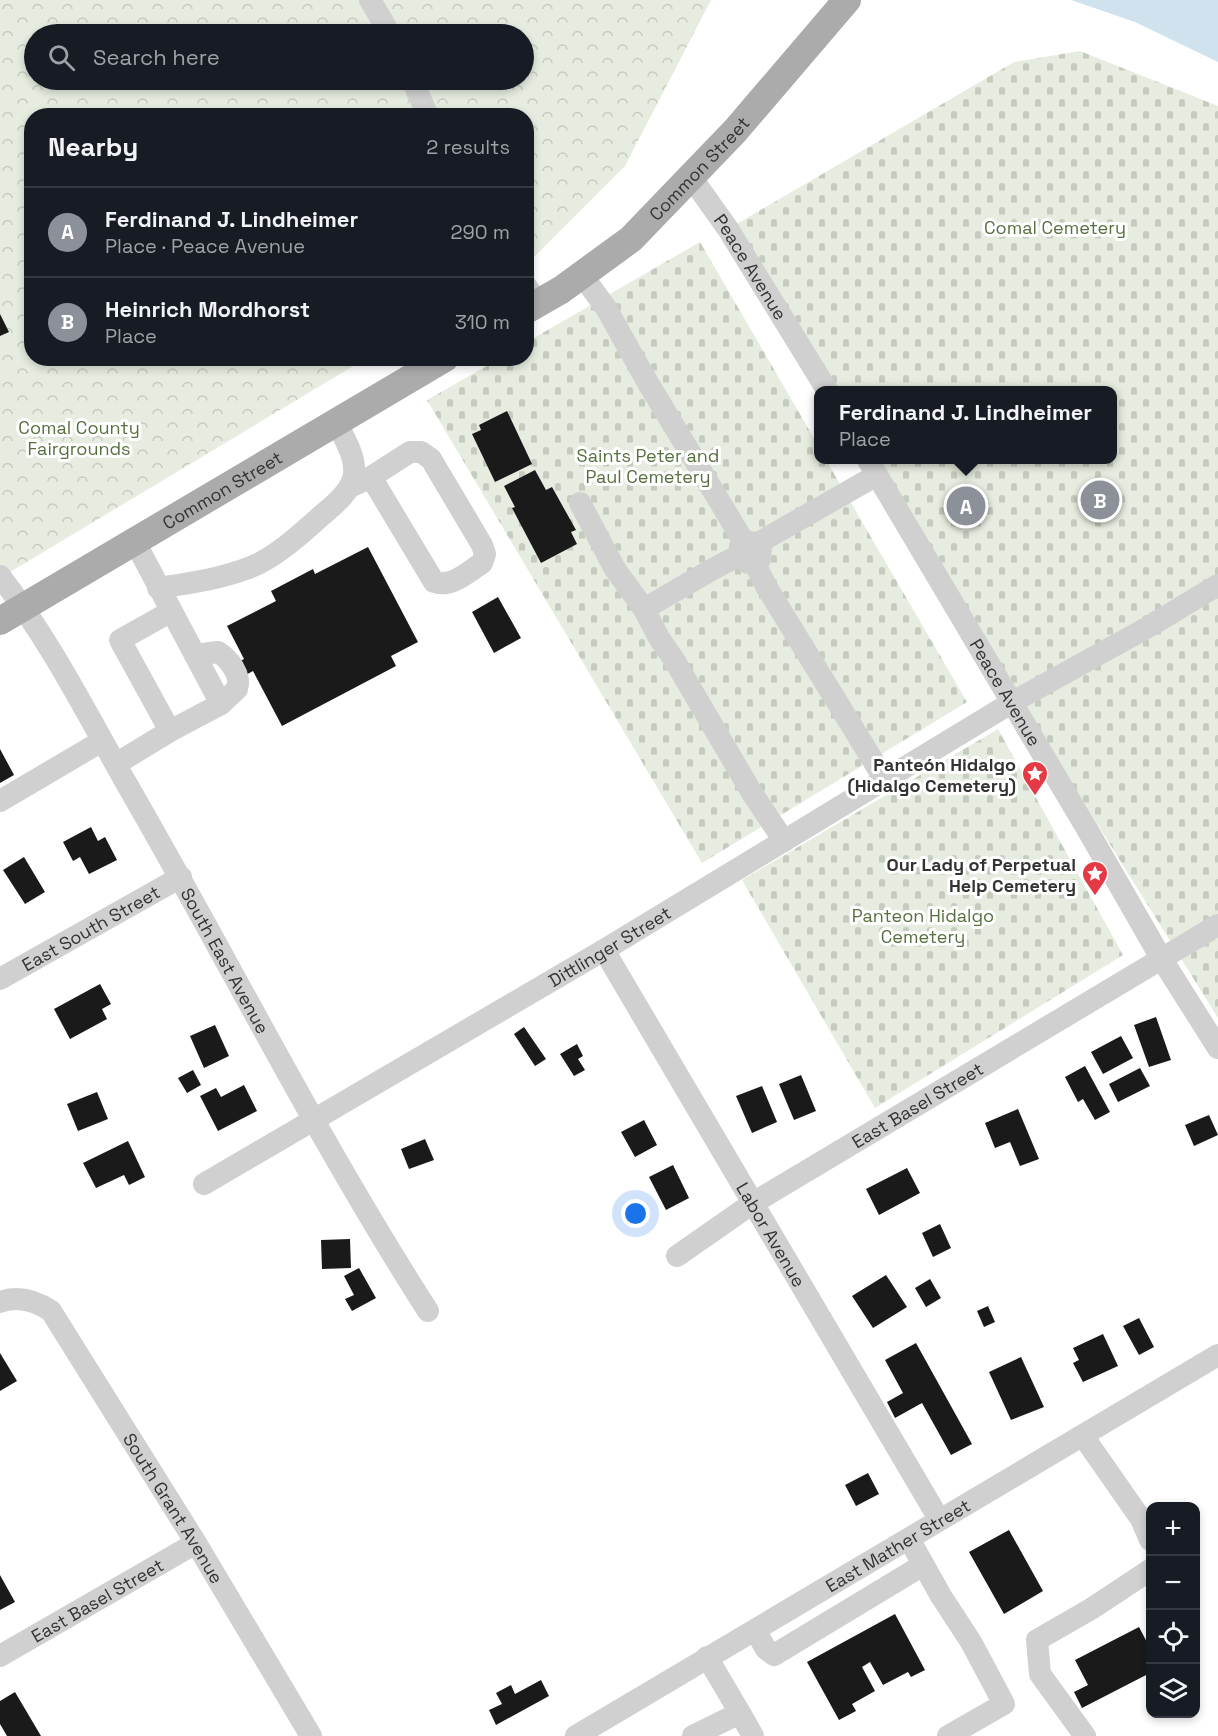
<!DOCTYPE html>
<meta charset="utf-8">
<style>
:root{--surface:#171b24;--page:#20242c;--text:#f1f3f6;--muted:#9ea1a6;--line:#363941;--accent:#8c9099}
body{margin:0;font-family:"Space Grotesk",sans-serif;background:var(--page);color:var(--text)}
.controls{position:absolute;right:18px;bottom:18px;display:grid;overflow:hidden;border-radius:12px;box-shadow:0 3px 9px #0003}
.controls button{width:54px;height:54px;display:grid;place-items:center;padding:0;border:0;border-bottom:2px solid var(--line);background:var(--surface);color:var(--text);font:30px sans-serif}
.you{position:absolute;left:636px;top:1214px;width:21px;height:21px;margin:-15px;border:4px solid #fff;border-radius:50%;background:#1a73e8;box-shadow:0 0 0 9px #1a73e833}
.badge{display:grid;place-items:center;width:39px;height:39px;border-radius:50%;background:var(--accent);color:#fff;font-size:20px;font-weight:700}
.pin{position:absolute;translate:-50% -50%;border:3px solid #fff;box-shadow:0 2px 6px #0006}
.popup{position:absolute;left:814px;top:386px;width:303px;height:78px;box-sizing:border-box;display:grid;place-content:center;border-radius:12px;background:var(--surface);filter:drop-shadow(0 2px 4px #0005);font-size:20px;white-space:nowrap;color:var(--muted)}
.popup b{font-size:22px;color:var(--text)}
.popup::after{content:'';position:absolute;left:50%;top:100%;margin-left:-12px;border:12px solid transparent;border-top-color:var(--surface)}
.list{margin:0;padding:0;list-style:none}
h2{display:flex;justify-content:space-between;align-items:center;height:78px;margin:0;padding:0 24px;font-size:26px}
h2 small{font-size:20px;font-weight:400;color:var(--muted)}
.list li{display:grid;grid-template-columns:39px 1fr auto;gap:18px;align-items:center;box-sizing:border-box;height:90px;padding:0 24px;border-top:2px solid var(--line)}
.list b{display:block;font-size:22px;white-space:nowrap}
.list p{margin:0;font-size:20px;white-space:nowrap;color:var(--muted)}
.list em{font-size:20px;font-style:normal;color:var(--muted)}
.icon{flex:none;width:33px;height:33px;fill:none;stroke:currentColor;stroke-width:2;stroke-linecap:round;stroke-linejoin:round}
.map{position:relative;flex:none;width:1218px;height:1736px;overflow:hidden}
.search{position:absolute;background:var(--surface);box-shadow:0 3px 9px #0003;left:24px;top:24px;width:510px;height:66px;display:flex;align-items:center;gap:15px;box-sizing:border-box;padding:0 21px;border-radius:33px;color:var(--muted);font-size:22px}
.panel{position:absolute;background:var(--surface);box-shadow:0 3px 9px #0003;left:24px;top:108px;width:510px;height:258px;border-radius:24px}
.map>svg:first-child{display:block}
.forest{fill:url(#forest-crowns);fill-rule:evenodd}
.cemetery{fill:url(#cemetery-stones)}
.water{fill:#cfe2ee}
.building{fill:#1a1a1a}
.lines{fill:none;stroke-linecap:round;stroke-linejoin:round}
.minor{stroke:#d0d0d0;stroke-width:22}
.major{stroke:#ababab;stroke-width:28}
.labels{text-anchor:middle;dominant-baseline:central;stroke-width:6;stroke-linejoin:round;paint-order:stroke}
.street-label{font-size:18px;fill:#333;stroke:#fff}
.park-label{font-size:18px;fill:#56703f;stroke:#fff}
.poi-label{font-size:18px;font-weight:bold;fill:#333;stroke:#fff;text-anchor:end}
</style>
<div class="map">
<svg width="1218" height="1736" viewBox="0 0 1218 1736">
<defs>
<pattern id="forest-crowns" width="20" height="18" patternUnits="userSpaceOnUse" patternTransform="scale(1.5)"><rect width="20" height="18" fill="#e6ecdf"/><path d="M2 6a3 3 0 1 1 6 0M12 15a3 3 0 1 1 6 0" fill="none" stroke="#c6cbc0"/></pattern>
<pattern id="cemetery-stones" width="16" height="16" patternUnits="userSpaceOnUse" patternTransform="scale(1.5)"><rect width="16" height="16" fill="#e6ecdf"/><path d="M2 7V4a2 2 0 0 1 4 0v3zM10 15v-3a2 2 0 0 1 4 0v3z" fill="#c6cbc0"/></pattern>
</defs>
<rect width="100%" height="100%" fill="#fff"/>
<!-- forest -->
<path class="forest" d="M0,0h711l-86,166 -91,91 -7,4 -1,-145h-494v242l333,1 -365,219zM34,34h490v46h-490z"/>
<!-- cemetery -->
<path class="cemetery" d="M1080,51l138,55v912l-347,-558h242v-70h-285l-100,-161 286,-167z
M700,242l119,205v13h7l141,242 -265,161 -275,-463 72,-41 27,-1 1,-16z
M998,729l125,226 -248,153 -133,-228z"/>
<!-- water -->
<path class="water" d="M1071,0h147v62l-83,-40z"/>
<!-- building -->
<path class="building" d="M0,314l9,18 -9,4z
M507,411l25,53 -37,18 -23,-48 9,-4 -2,-5z
M535,470l11,20 6,-3 24,43 -5,2 6,12 -36,19 -29,-55 3,-1 -11,-21z
M368,547l50,95 -27,14 5,10 -114,60 -29,-55 -13,7 -7,-13 11,-6 -17,-33 49,-25 -5,-10 42,-22 2,5z
M498,597l23,41 -27,15 -22,-41z
M0,749l14,26 -14,8z
M91,827l7,14 7,-4 12,23 -28,14 -9,-17 -7,4 -10,-19z
M24,857l21,35 -20,12 -22,-34z
M100,984l11,20 -9,5 5,10 -37,20 -16,-30z
M1156,1017l15,43 -22,7 -15,-42z
M215,1025l14,31 -25,12 -14,-32z
M524,1027l22,32 -11,7 -21,-32z
M1121,1036l12,22 -30,16 -12,-22z
M577,1044l6,12 -5,3 7,11 -11,6 -14,-22z
M1085,1066l25,46 -15,8 -12,-21 -5,3 -13,-25z
M1140,1068l10,18 -32,16 -9,-18z
M193,1070l8,15 -14,8 -9,-15z
M801,1075l15,36 -22,9 -15,-36z
M244,1085l13,26 -39,20 -18,-35 16,-8 5,9z
M762,1086l15,36 -25,11 -16,-37z
M97,1092l11,27 -30,12 -11,-27z
M1018,1109l21,50 -19,7 -10,-24 -15,6 -10,-25z
M1209,1115l9,20 -24,11 -9,-21z
M644,1120l13,25 -22,12 -14,-25z
M425,1139l9,21 -25,9 -8,-20z
M128,1141l17,36 -16,8 -5,-10 -28,13 -13,-25z
M673,1165l16,33 -23,12 -17,-33z
M907,1168l13,25 -41,22 -13,-26z
M940,1224l11,24 -18,9 -11,-24z
M350,1239l1,29 -29,1 -1,-29z
M359,1268l17,30 -24,13 -7,-12 9,-4 -10,-19z
M886,1275l21,32 -34,21 -21,-32z
M930,1279l11,19 -15,9 -11,-19z
M988,1306l7,16 -11,5 -7,-16z
M1139,1318l15,29 -15,8 -16,-29z
M1103,1334l15,32 -35,16 -10,-19 6,-3 -6,-12z
M916,1343l56,101 -21,11 -29,-52 -27,15 -8,-16 16,-9 -18,-33z
M0,1353l17,28 -17,10z
M1021,1357l23,50 -33,13 -22,-48z
M868,1473l11,21 -23,12 -11,-21z
M1009,1530l34,61 -39,23 -35,-62z
M0,1575l15,27 -15,8z
M895,1614l30,56 -14,7 -3,-5 -25,13 -13,-23 -8,5 13,24 -23,13 4,7 -17,9 -32,-58z
M1139,1627l11,21v25l-68,35 -8,-16 14,-7 -13,-25z
M541,1680l8,16 -53,29 -7,-15 13,-6 -6,-11 15,-8 4,9z
M15,1692l26,44h-34l-7,-12v-23z"/>
<g class="lines">
<!-- minor -->
<g class="minor">
<path d="M370,0l20,34"/>
<path d="M412,80l16,36"/>
<path id="s1" d="M691,177l37,52 99,161"/>
<path d="M582,275l24,33 42,75 96,159 -4,4v9l8,8 12,-4 1,-11 -3,-5 -14,-1"/>
<path d="M526,286l12,17"/>
<path id="s2" d="M868,460l219,369 74,129 57,90"/>
<path d="M352,486l19,-9 39,-25h11l10,7 51,86 3,9 -3,9c-14,9 -31,25 -48,19l-63,-105"/>
<path d="M580,503l35,66 29,40"/>
<path d="M135,542l86,162 -51,27 -50,-91 50,-28"/>
<path d="M758,543l119,-68"/>
<path d="M740,555c-33,16 -64,36 -96,54l15,29 14,20 79,135 32,48"/>
<path d="M754,562l13,26 118,192"/>
<path id="s3" d="M0,576c49,63 86,136 125,205 102,176 193,359 303,530"/>
<path d="M158,588c32,-5 63,-9 93,-21 25,-10 50,-33 70,-51 13,-11 31,-25 33,-42 2,-18 -10,-35 -17,-51"/>
<path d="M195,655l23,-3c11,7 24,23 19,37l-16,15"/>
<path d="M116,764l54,-33"/>
<path d="M0,801l102,-60"/>
<path id="s4" d="M604,950l335,569"/>
<path id="s5" d="M0,979l181,-102"/>
<path id="s6" d="M204,1184l400,-234 407,-247 139,-77 68,-41"/>
<path id="s7" d="M677,1256l76,-53 465,-278"/>
<path id="s8" d="M0,1302c19,-7 36,-1 51,9l145,232 115,193"/>
<path d="M1083,1436l58,83 9,21"/>
<path d="M909,1539l32,57 30,46 33,62 -56,32"/>
<path d="M755,1630l11,19 8,6 149,-90"/>
<path id="s9" d="M0,1656l196,-113"/>
<path d="M707,1657l33,56"/>
<path id="s10" d="M576,1736l642,-381"/>
<path d="M693,1736l47,-23 13,23"/>
<path d="M1085,1736l-45,-62 -3,-34 54,-31 59,-39"/>
</g>
<!-- major -->
<g class="major">
<path id="s11" d="M526,310l35,-20 70,-51 104,-108 112,-131"/>
<path id="s12" d="M0,621l445,-263"/>
</g>
</g>
<!-- icons -->
<defs>
<symbol id="sight-pin" viewBox="-11 -11 22 30"><path d="M0 17L-7.5 6A9.5 9.5 0 1 1 7.5 6Z" fill="#e63946" stroke="#fff"/><path d="M0-6L1.8-2.2L6-1.7L2.9 1.2L3.7 5.4L0 3.3L-3.7 5.4L-2.9 1.2L-6-1.7L-1.8-2.2Z" fill="#fff"/></symbol>
</defs>
<g fill-rule="evenodd">
<use href="#sight-pin" x="1020" y="759" width="30" height="40"/>
<use href="#sight-pin" x="1080" y="859" width="30" height="40"/>
</g>
<g class="labels">
<!-- street labels -->
<g class="street-label">
<text stroke="none"><textPath href="#s11" startOffset="225">Common Street</textPath></text>
<text stroke="none"><textPath href="#s1" startOffset="108">Peace Avenue</textPath></text>
<text stroke="none"><textPath href="#s12" startOffset="258">Common Street</textPath></text>
<text stroke="none"><textPath href="#s2" startOffset="270">Peace Avenue</textPath></text>
<text stroke="none"><textPath href="#s5" startOffset="104">East South Street</textPath></text>
<text stroke="none"><textPath href="#s6" startOffset="470">Dittlinger Street</textPath></text>
<text stroke="none"><textPath href="#s3" startOffset="446">South East Avenue</textPath></text>
<text stroke="none"><textPath href="#s7" startOffset="284">East Basel Street</textPath></text>
<text stroke="none"><textPath href="#s4" startOffset="330">Labor Avenue</textPath></text>
<text stroke="none"><textPath href="#s8" startOffset="286">South Grant Avenue</textPath></text>
<text stroke="none"><textPath href="#s10" startOffset="374">East Mather Street</textPath></text>
<text stroke="none"><textPath href="#s9" startOffset="112">East Basel Street</textPath></text>
</g>
<!-- park labels -->
<g class="park-label">
<text x="1055" y="227">Comal Cemetery</text>
<text x="79" y="427">Comal County<tspan x="79" dy="21">Fairgrounds</tspan></text>
<text x="648" y="455">Saints Peter and<tspan x="648" dy="21">Paul Cemetery</tspan></text>
<text x="923" y="915">Panteon Hidalgo<tspan x="923" dy="21">Cemetery</tspan></text>
</g>
<!-- poi labels -->
<g class="poi-label">
<text x="1016" y="764">Panteón Hidalgo<tspan x="1016" dy="21">(Hidalgo Cemetery)</tspan></text>
<text x="1076" y="864">Our Lady of Perpetual<tspan x="1076" dy="21">Help Cemetery</tspan></text>
</g>
</g>
</svg>
<div class="controls">
<button>+</button>
<button>−</button>
<button><svg class="icon" aria-label="locate" viewBox="0 0 24 24"><circle cx="12" cy="12" r="6"/><path d="M12 2v4M12 18v4M2 12h4M18 12h4"/></svg></button>
<button><svg class="icon" aria-label="layers" viewBox="0 0 24 24"><path d="M12 4l9 5-9 5-9-5zM3 14l9 5 9-5"/></svg></button>
</div>
<div class="you"></div>
<div class="pin badge" style="left:966px;top:506px">A</div>
<div class="popup"><b>Ferdinand J. Lindheimer</b>Place</div>
<div class="pin badge" style="left:1100px;top:500px">B</div>
<div class="search"><svg class="icon" aria-label="search" viewBox="0 0 24 24"><circle cx="10" cy="10" r="6"/><path d="M15 15l6 6"/></svg>Search here</div>
<section class="panel">
<h2>Nearby<small>2 results</small></h2>
<ul class="list">
<li><span class="badge">A</span><div><b>Ferdinand J. Lindheimer</b><p>Place · Peace Avenue</p></div><em>290 m</em></li>
<li><span class="badge">B</span><div><b>Heinrich Mordhorst</b><p>Place</p></div><em>310 m</em></li>
</ul>
</section>
</div>
